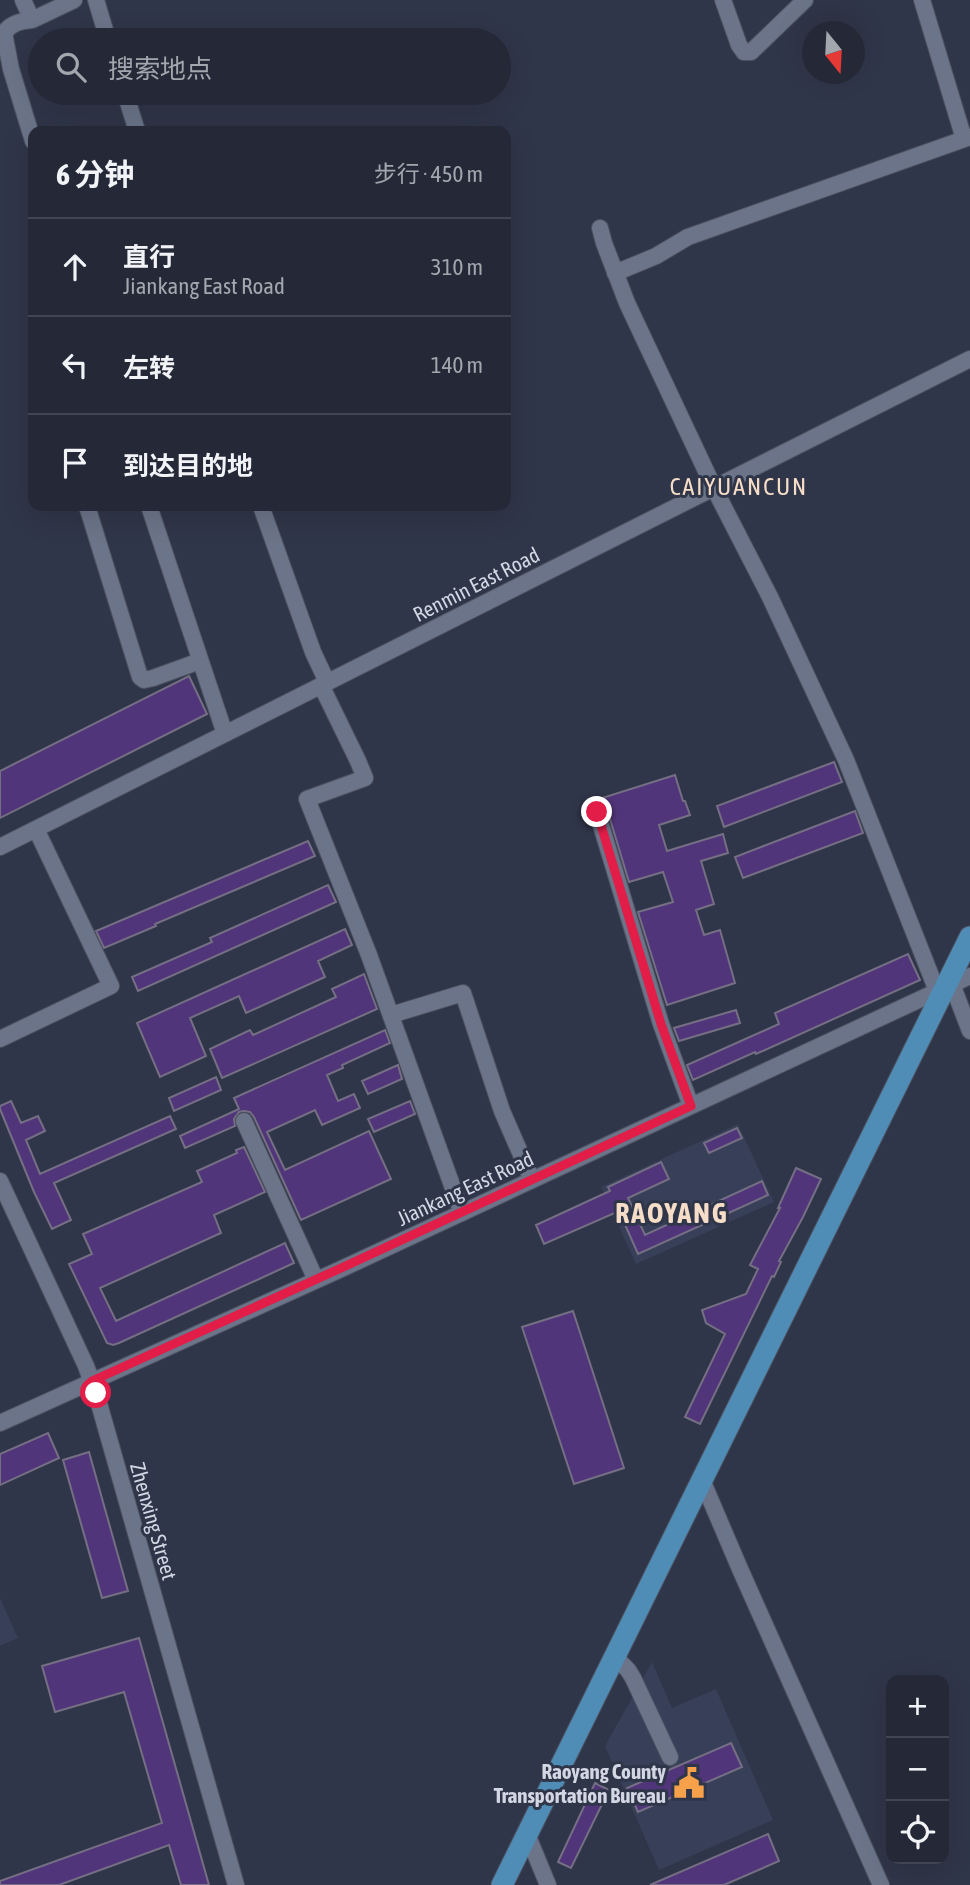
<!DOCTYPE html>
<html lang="zh">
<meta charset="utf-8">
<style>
:root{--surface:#242837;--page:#2c303f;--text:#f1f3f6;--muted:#a3a6ad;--line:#414452}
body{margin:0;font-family:"Asap Condensed","Noto Sans SC",sans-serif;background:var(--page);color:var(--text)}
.controls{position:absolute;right:21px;bottom:21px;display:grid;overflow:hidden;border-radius:14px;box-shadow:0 7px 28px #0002}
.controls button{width:63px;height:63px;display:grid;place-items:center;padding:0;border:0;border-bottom:2px solid var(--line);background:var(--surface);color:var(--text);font:35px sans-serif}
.compass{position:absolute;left:802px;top:21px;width:63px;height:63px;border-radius:50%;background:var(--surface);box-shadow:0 7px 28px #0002;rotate:162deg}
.stop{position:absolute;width:21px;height:21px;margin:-16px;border:5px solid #e11d48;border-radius:50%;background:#fff}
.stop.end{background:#e11d48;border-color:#fff;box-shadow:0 2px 7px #0008}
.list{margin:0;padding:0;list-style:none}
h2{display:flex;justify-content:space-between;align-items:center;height:91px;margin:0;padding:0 28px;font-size:30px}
h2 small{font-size:23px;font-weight:400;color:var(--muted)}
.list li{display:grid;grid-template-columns:46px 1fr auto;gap:21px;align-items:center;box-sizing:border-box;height:98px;padding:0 28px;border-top:2px solid var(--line)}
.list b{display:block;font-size:26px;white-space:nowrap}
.list p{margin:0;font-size:23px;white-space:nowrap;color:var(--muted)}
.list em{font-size:23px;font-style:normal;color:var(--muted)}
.icon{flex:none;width:38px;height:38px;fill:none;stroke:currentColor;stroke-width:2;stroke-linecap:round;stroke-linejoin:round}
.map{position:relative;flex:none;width:970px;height:1885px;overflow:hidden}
.search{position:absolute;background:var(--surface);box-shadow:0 7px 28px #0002;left:28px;top:28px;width:483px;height:77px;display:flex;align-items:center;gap:18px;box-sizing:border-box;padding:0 24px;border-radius:38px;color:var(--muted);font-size:26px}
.panel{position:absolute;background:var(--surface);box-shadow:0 7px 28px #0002;left:28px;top:126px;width:483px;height:385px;border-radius:14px}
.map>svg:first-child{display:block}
.built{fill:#374058}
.building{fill:#51357a;stroke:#756f84;stroke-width:2}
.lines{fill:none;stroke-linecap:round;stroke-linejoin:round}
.minor-casing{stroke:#4c5261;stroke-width:18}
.major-casing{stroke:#4c5261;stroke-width:23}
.minor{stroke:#6c7489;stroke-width:16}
.major{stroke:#4f8db7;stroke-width:21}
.route{stroke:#e11d48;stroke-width:9}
.labels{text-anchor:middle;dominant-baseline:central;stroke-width:6;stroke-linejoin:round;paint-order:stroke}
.street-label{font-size:21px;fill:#d2d7e3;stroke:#303649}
.poi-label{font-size:21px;font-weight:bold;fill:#d2d7e3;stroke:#303649;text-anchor:end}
.quarter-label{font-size:24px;letter-spacing:2px;fill:#f6ddc8;stroke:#303649}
.district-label{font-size:28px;font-weight:bold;letter-spacing:2px;fill:#f6ddc8;stroke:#303649}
</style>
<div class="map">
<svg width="970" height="1885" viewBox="0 0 970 1885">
<rect width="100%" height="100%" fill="#303649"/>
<!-- built -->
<path class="built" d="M738,1124l36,78 -138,62 -35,-77z
M0,1598l18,40 -18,8z
M652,1662l20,46 44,-19 57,131 -114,50 -54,-124z"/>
<!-- building -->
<path class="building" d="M189,676l18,38 -207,104v-47z
M834,762l8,20 -118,45 -7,-21z
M675,775l8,26h2l5,14 -31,10 8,26 56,-17 5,19 -27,8 13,43 -18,6 8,25 16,-5 15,53 -68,22 -29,-93 35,-10 -10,-30 -34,10 -22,-73 -5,-11z
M855,811l8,22 -120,45 -8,-21z
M308,841l7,15 -160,68 1,2 -52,22 -8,-17z
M328,885l8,17 -198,89 -6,-14 80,-35 -2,-4z
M345,929l7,16 -34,16 7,16 -79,36 -7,-17 -49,22 16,38 -46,21 -23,-54z
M908,954l12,26 -164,74 -1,-2 -62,28 -6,-15 92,-41 -4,-11z
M364,974l13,35 -155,69 -12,-29 40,-19 3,5 83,-38 -4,-8z
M736,1010l4,13 -61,18 -5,-13z
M385,1030l5,13 -48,22 1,3 -16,7 11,26 16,-7 6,14 -38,17 -7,-15 -48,22 18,38 84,-39 22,48 -90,41 -47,-103 -4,-5 -6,-1 -5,1 -5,7 1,7 -50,22 -5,-12 59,-27 -5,-11z
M398,1065l4,14 -34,15 -6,-13z
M216,1077l5,13 -47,21 -5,-13z
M11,1101l10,22 17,-7 7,15 -19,9 14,34 130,-58 6,13 -122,54 17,37 -19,9 -18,-37 -34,-83v-3z
M410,1101l5,13 -41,18 -6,-13z
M737,1128l5,10 -33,15 -5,-10z
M244,1147l21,45 -51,23 7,18 -121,55 16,33 169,-78 9,20 -175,80 -6,2 -6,-2 -38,-79 23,-10 -9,-20 119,-52 -5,-11 40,-18 -1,-3z
M661,1162l8,17 -41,19 17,37 117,-54 6,14 -130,59 -19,-43 -75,33 -8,-19 74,-34 -2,-4z
M796,1168l25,11 -18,38 -24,44 2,1 -7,15 -2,-1 -72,148 -15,-7 40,-83 -19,-11 -4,-13 44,-16 12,-25 -8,-4 30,-57h-2z
M573,1311l51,157 -50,16 -52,-157z
M48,1433l11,25 -59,27v-31z
M89,1452l39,139 -26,7 -39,-138z
M139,1638l70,247h-28l-12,-40 -110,40h-59v-4l162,-58 -38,-131 -69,20 -13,-46z
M731,1743l11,24 -104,45 -11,-24z
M595,1783l14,7 -38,78 -13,-6z
M768,1834l11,27 -55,24h-74z"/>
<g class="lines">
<defs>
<path id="minor" d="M23,0l9,20 42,-20
M96,0l12,40
M723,0l16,45 5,7h7l54,-52
M922,0l42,139
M32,20c-11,1 -21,3 -28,13l7,36 22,72
M125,93l12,38
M600,228l4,15 23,60 87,185 56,109 76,163 91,231
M615,273l41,-17 32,-19 282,-100
M87,506l53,171 4,3 9,-2 47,-17
M149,506l76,228
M261,506l52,146 14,30
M321,685l37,76 7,17 -58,21 62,156 93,258
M597,812l64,212 30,82
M0,847l970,-488
M952,984l18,47
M391,1015l72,-22 39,118 30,69
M0,1039l111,-53 -75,-157
M244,1121l72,159
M0,1181l86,185 10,27 140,492
M0,1423l339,-153 631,-294
M702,1480l38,89 141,316
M615,1657l13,13 5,8 37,79
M527,1834l21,51"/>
<path id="major" d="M502,1885l468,-948"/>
</defs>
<!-- minor casing -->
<use href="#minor" class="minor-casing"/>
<!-- major casing -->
<use href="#major" class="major-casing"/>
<!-- minor -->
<use href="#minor" class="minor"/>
<!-- major -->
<use href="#major" class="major"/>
</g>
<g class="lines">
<!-- route -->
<path class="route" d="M96,1393l-4,-12 247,-112 352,-163 -30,-82 -64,-212"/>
</g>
<!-- icons -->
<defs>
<symbol id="civic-bare" viewBox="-9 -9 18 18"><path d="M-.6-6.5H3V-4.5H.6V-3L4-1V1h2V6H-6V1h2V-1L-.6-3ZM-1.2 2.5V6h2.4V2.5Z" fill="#f7a14a" stroke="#303649" stroke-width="2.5" paint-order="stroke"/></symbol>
</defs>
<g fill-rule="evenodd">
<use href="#civic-bare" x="667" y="1761" width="44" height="44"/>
</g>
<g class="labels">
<!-- street labels -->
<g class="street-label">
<text transform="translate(476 584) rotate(-27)">Renmin East Road</text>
<text transform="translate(465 1188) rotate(-25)">Jiankang East Road</text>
<text transform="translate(154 1521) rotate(74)">Zhenxing Street</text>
</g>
<!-- poi labels -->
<g class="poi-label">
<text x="666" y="1771">Raoyang County<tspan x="666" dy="24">Transportation Bureau</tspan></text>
</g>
<!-- quarter labels -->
<g class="quarter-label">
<text x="739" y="486">CAIYUANCUN</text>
</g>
<!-- district labels -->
<g class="district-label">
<text x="672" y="1213">RAOYANG</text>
</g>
</g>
</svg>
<div class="controls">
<button>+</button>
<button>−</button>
<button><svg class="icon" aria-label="locate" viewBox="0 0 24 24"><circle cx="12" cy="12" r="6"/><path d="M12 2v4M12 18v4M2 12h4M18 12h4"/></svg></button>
</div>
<svg class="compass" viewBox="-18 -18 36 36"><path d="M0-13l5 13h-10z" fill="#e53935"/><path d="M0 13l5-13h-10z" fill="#a3a6ad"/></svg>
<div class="stop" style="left:96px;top:1393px"></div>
<div class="stop end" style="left:597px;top:812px"></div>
<div class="search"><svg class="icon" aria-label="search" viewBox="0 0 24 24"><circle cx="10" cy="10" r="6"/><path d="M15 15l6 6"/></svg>搜索地点</div>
<section class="panel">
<h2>6 分钟<small>步行 · 450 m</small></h2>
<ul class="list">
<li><svg class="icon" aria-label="ahead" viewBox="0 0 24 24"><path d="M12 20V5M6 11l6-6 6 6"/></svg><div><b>直行</b><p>Jiankang East Road</p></div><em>310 m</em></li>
<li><svg class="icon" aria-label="left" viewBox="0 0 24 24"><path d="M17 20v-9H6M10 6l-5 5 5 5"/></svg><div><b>左转</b></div><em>140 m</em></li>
<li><svg class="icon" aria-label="arrive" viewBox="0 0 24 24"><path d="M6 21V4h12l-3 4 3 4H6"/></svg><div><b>到达目的地</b></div></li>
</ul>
</section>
</div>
